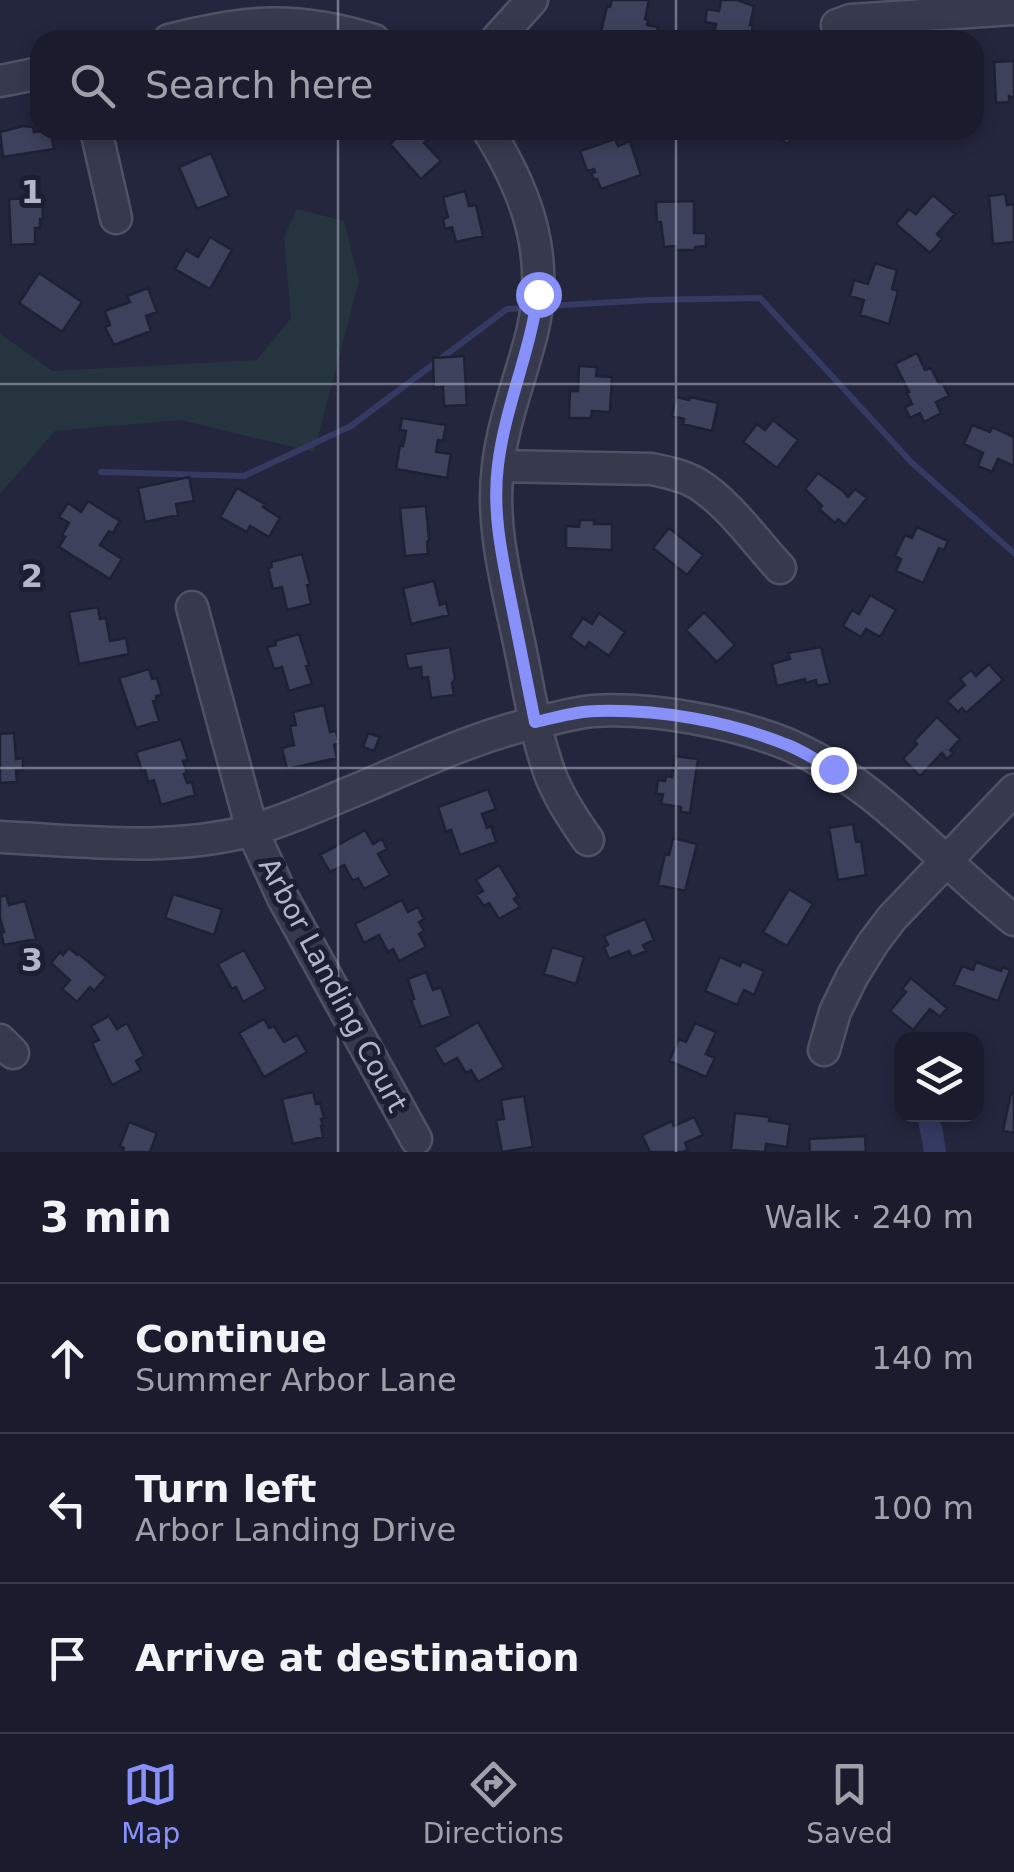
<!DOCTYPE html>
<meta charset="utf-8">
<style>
:root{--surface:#1a1c2e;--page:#27293a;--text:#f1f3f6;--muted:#9fa1aa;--line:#383a4a;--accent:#8791f9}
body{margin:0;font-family:"DejaVu Sans",sans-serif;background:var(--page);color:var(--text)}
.controls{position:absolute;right:30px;bottom:30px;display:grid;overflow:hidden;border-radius:20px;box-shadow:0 5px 15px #0003}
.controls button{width:90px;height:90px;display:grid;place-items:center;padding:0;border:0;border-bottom:2px solid var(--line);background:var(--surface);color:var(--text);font:50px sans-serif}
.stop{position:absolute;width:30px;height:30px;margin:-22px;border:8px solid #8791f9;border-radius:50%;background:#fff}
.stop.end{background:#8791f9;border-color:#fff;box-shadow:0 2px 10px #0008}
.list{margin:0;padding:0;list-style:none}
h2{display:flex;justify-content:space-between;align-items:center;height:130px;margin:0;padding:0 40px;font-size:42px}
h2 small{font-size:32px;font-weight:400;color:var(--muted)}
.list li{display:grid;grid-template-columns:65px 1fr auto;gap:30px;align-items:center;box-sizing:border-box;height:150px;padding:0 40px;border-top:2px solid var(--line)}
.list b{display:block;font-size:38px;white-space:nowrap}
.list p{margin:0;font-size:32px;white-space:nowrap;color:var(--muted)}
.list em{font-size:32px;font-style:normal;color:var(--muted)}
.icon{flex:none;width:55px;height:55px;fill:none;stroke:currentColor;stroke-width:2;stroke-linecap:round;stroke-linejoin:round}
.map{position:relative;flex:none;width:1014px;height:1152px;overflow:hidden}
.search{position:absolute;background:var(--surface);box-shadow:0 5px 15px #0003;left:30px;right:30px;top:30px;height:110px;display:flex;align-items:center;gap:25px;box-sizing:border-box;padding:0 35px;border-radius:30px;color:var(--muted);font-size:38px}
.sheet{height:580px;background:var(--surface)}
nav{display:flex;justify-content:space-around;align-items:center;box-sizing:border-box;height:140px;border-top:2px solid var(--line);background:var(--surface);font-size:28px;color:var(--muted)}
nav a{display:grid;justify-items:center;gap:5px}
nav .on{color:var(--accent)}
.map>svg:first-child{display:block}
.green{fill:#25343e}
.water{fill:#353a62}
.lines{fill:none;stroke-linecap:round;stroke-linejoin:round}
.stream{stroke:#353a62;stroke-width:6}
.building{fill:#3d415b;stroke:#1e2134;stroke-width:2.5}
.minor-casing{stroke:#4f5265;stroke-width:35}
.minor{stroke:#373a4d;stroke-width:30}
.route{stroke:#8791f9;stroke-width:12}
.grid{fill:none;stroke:#b3b5c8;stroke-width:2.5;stroke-opacity:0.55}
.labels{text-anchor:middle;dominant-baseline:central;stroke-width:10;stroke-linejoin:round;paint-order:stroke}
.street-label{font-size:28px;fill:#b3b5c8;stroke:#1c1f32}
.grid-label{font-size:32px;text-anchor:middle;font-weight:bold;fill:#b3b5c8;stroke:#1c1f32;stroke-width:10;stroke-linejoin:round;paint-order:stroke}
</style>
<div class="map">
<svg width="1014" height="1152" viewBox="0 0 1014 1152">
<rect width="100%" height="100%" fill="#23263d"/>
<!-- green -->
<path class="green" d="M297,209l47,12 15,60 -45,171 -134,-32 -125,11 -55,63v-160l53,37 204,-11 34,-42 -7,-81z"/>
<!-- water -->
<path class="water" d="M917,1115h19l6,11 4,26h-22z"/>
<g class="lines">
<!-- stream -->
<path class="stream" d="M546,306l104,-6 110,-2 152,165 102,90
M101,472l143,4 107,-50 156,-117 22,-1"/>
</g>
<!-- building -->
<path class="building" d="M612,0h37l-4,19 3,1 -1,5 11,2 -3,13 -13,-2v2h-9l-32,-8 6,-26 3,1z
M721,0h16l17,6 -4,19h3l-3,15h-37l3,-16 -11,-2 2,-13 12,2z
M1012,61l2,1v36l-5,-2v6l-13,1 -2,-41z
M23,126l10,1 1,5 16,-2 4,19 -51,8 -3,-25z
M405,130h22l6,6 -9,7 17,18 -20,18 -31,-35z
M771,130h28l-12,14z
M615,139l3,7 12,-5 11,34 -40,14 -4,-10 -3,1 -3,-7 4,-1 -1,-3 -7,2 -7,-20z
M211,153l18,43 -32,13 -18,-42z
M465,191l4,15 7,-1 7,31 -27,6 -4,-15 -7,2 -2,-10 5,-2 -5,-20z
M1005,194l2,11 7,-1v38l-21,2 -4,-48z
M933,195l22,19 -18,20 5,5 -12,14 -34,-29 13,-15 7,5z
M42,198l1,21h-3v9h-5v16l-24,1 -2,-46z
M694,201v32h12v13l-11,1v3h-19v-4l-12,1 -3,-25h-4l-1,-20z
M210,237l22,13 -22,39 -35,-20 11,-19 12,7z
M875,263l22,7 -5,19 6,2 -9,33 -29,-9 4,-15 -14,-4 4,-16 14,4z
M39,273l43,29 -20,30 -43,-29z
M148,288l9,24 -11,4 5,15 -37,14 -9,-18 5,-2 -5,-14 25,-9 -3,-6z
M917,353l8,17 6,-2 8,16 3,-2 7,14 -13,6 5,11 -17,9 -4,-9 -10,5 -5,-11 7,-3 -5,-11 2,-1 -14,-28z
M464,356l3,49 -23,1 -1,-19 -9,1 -1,-30z
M579,366l18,1 -1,9 16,1 -2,35 -18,-1 -1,7h-22l1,-27h8z
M676,397l13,3 1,-3 28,6 -6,28 -29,-7 1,-5 -12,-3z
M402,418l44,7 -3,16 -5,-1 -2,12 15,2 -4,24 -51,-9 4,-24 3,1 3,-15 -6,-1z
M773,420l25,20 -21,28 -34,-26 14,-18 8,6z
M972,425l18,7 2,-5 22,10v29l-16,-7 -6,13 -14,-6 5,-13 -19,-9z
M818,473l25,18 5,6 7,-8 12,9 -22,27 -7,-6 -3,4 -16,-14 3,-3 -17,-17z
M189,477l5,24 -18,3 2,11 -33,7 -7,-34z
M237,488l28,16 -2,3 17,11 -11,19 -19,-11 -3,6 -27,-15z
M88,501l32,20 -7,12 -4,-2 -9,14 22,14 -12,20 -51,-32 6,-10 -3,-2 7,-12 -10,-6 9,-14 13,9z
M426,506l3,34 -2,2 1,12 -23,2 -5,-48z
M580,520h14v4h18v26l-46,-2v-22l13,1z
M917,527l31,14 -4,9 -5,-2 -16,35 -27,-12 5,-12 -6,-3 10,-21 7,3z
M669,528l34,27 -16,20 -34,-27z
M302,554l8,30 -3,1 4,19 -24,6 -5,-23 -9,2 -5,-21 4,-1 -1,-5z
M434,581l6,24 6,-2 3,12 -38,9 -8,-36z
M870,595l26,15 -16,27 -14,-8 -5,8 -18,-11 9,-16 7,4z
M98,607l2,12 6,-1 4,23 16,-3 3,16 -50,10 -10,-52z
M704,612l31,33 -18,17 -31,-32z
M599,613l26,19 -16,24 -20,-14 -4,6 -15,-11 13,-19 9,6z
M299,634l10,31 -3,1 6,18 -23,7 -7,-24 -8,2 -7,-22 9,-2 -1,-4z
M450,647l5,32 -3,4 2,12 -23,3 -3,-21 -6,1 -1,-11 -13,2 -3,-15z
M821,647l9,36 -13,3 -1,-6 -11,3v-4l-28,7 -5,-22 18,-5 -2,-6z
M989,664l14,16 -37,33 -4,-5 -4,4 -11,-11 18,-16 -5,-6 11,-9 5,6z
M149,669l3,10 5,-1 5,17 -6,1v4l-3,1 6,20 -23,7 -17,-50z
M324,705l6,27 6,-1 3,12 -5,2 3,13 -50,11 -5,-21 12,-3 -4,-19 6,-1 -3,-13z
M937,717l23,22 -10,11 4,3 -7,6 -5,-6 -22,23 -17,-17 14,-15 -3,-3z
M14,733l2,26 7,-1v12h-7l1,12 -17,1v-49z
M368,733l12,4 -6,14 -11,-4z
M181,739l7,21 -5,1 4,12 -3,1 3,9 5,-1 3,13 -34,10 -7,-25 -6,2 -3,-12 -3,1 -6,-19z
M675,756l23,3 -8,54 -9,-1v-5l-20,-3 2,-10h-7l2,-14 7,1 1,-5 6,1z
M488,789l8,20 -14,5 5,14 4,-2 5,16 -36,13 -9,-25 -5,2 -8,-25z
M853,824l3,18 5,-1 5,34 -28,5 -9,-52z
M365,830l8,14 9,-5 5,10 -9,5 12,21 -26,14 -6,-11 -5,3 -9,-16 -14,7 -10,-17z
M673,838l24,6 -12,47 -27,-6 7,-31 4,1z
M499,865l19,31 -4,3 6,8 -21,12 -10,-16 -5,3 -8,-11 7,-4 -7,-11z
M789,889l24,15 -26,42 -24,-14z
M173,894l49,15 -8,26 -49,-17z
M6,895l3,10 16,-4 11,38 -32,6 -3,-13h3l-4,-14v-21z
M402,900l6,12 10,-5 6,12 -5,3 5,9 -5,3 7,13 -27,14 -6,-12 -5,3 -9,-17 -15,8 -9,-19z
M645,919l9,21 -11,5 3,6 -14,6 -3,-6 -20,8 -5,-12 4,-2 -4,-9z
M552,947l32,10 -8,27 -32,-10z
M69,948l8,7 2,-1 27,23 -12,14 -4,-4 -13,15 -15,-13 8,-9 -19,-17 9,-11 3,3z
M244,950l22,39 -23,13 -7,-15 -4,2 -14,-25z
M720,957l20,9 2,-5 22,10 -10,24 -10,-5 -7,15 -32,-14z
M976,962l25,9 2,-4 7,3 -12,31 -44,-16 8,-19 11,4z
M426,972l7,18 8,-3 10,29 -30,11 -10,-27 3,-1 -6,-20z
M911,978l36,30 -7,9 -10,-8 -17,21 -23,-19 16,-19 -4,-3z
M109,1016l8,13 10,-6 17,33 -8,5 5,9 -29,15 -20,-42 7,-3 -8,-14z
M264,1019l5,9 5,-2 10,16 13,-7 10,17 -43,25 -25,-44z
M478,1022l26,45 -26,15 -7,-12 -5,3 -9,-15 -13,7 -10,-17z
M695,1023l21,9 -10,22 9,4 -9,19 -37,-16 10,-22 7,3z
M313,1092l3,12 4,-1 4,15 -3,1 2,7h-2l2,11 -30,7 -11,-45z
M1011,1093l3,1v39l-11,-2z
M524,1096l9,51 -31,5 -6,-32 8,-1 -3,-19z
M735,1113l35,4 -1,4 21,3 -3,23 -21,-3 -1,8 -34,-2z
M694,1117l9,18 -18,8 3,7 -5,2h-33l-8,-17 30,-14 2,5z
M129,1122l28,11 -7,19h-28l2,-4 -4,-2z
M865,1136l1,16h-56l-1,-13z"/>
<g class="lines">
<defs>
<path id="minor" d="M837,25l14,-5 163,-11
M169,40c77,-20 128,-24 205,0
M496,40l36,-40
M0,81l40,-8
M96,130l20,88
M488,130c40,64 62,127 44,203 -11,44 -29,88 -34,133 -8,61 10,122 22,181 9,43 15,86 30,127 9,24 23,45 38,66
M498,466l153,3c15,3 31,6 45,14 31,18 59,58 84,85
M192,607l60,223 31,68 133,241
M0,837c84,4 167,15 249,-6 40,-11 77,-29 114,-44 63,-27 125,-56 193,-69 12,-3 25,-6 37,-7 59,-4 139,11 194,33 90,38 152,117 227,176
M0,1040l13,13
M824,1050l11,-38 17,-35 21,-34 19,-25 122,-128"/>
</defs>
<!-- minor casing -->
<use href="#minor" class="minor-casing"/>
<!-- minor -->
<use href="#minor" class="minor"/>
</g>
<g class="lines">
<!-- route -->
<path class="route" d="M538,294c-8,59 -33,113 -40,171 -6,47 4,91 13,137 8,40 16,80 24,120 20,-4 41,-11 61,-11 63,-2 131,10 189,33 17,6 32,17 48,25"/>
</g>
<!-- grid -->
<path class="grid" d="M338,0v40M676,0v40M338,130v1022M676,130v1022M0,384h1014M0,768h1014"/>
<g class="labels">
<!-- street labels -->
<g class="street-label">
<text transform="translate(333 985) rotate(62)">Arbor Landing Court</text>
</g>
</g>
<g class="grid-label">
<text x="32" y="203">1</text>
<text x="32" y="587">2</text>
<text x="32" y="971">3</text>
</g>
</svg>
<div class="controls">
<button><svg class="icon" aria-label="layers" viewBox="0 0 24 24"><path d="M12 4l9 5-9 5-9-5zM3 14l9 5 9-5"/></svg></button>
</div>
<div class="stop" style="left:538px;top:294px"></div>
<div class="stop end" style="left:833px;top:769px"></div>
<div class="search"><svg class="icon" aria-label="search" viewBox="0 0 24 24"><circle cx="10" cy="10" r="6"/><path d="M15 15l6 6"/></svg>Search here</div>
</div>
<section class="sheet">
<h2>3 min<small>Walk · 240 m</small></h2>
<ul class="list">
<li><svg class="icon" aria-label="ahead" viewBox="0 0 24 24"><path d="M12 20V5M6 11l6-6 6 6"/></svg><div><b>Continue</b><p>Summer Arbor Lane</p></div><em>140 m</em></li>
<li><svg class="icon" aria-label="left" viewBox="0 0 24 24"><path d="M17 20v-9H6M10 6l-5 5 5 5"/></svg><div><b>Turn left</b><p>Arbor Landing Drive</p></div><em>100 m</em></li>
<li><svg class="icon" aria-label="arrive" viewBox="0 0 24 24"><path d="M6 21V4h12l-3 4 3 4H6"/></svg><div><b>Arrive at destination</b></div></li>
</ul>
</section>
<nav>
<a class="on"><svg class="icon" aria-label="map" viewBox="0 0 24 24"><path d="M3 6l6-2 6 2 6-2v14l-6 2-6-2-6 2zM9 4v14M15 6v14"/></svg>Map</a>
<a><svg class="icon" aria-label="directions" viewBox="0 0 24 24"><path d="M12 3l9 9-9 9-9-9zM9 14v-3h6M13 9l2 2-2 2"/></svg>Directions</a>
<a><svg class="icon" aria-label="saved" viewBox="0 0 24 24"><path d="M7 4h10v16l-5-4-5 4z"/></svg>Saved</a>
</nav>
